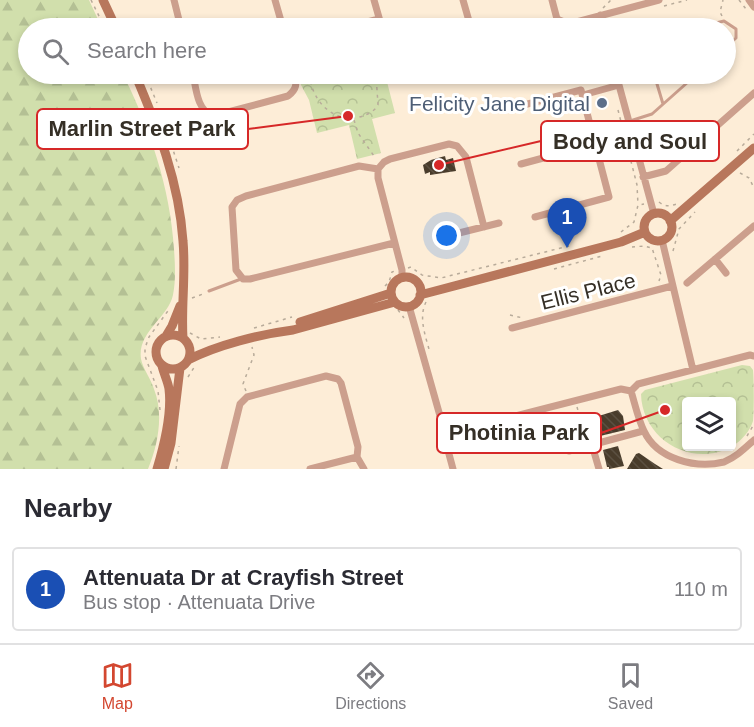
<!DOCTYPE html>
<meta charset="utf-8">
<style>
:root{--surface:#fff;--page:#f7f7f7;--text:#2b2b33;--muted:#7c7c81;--line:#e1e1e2;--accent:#d34730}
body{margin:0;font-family:Helvetica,sans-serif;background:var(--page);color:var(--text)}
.controls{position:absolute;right:18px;bottom:18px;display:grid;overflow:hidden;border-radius:6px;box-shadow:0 3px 9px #0003}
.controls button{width:54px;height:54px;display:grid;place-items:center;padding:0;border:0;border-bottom:2px solid var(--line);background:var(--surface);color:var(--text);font:30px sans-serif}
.you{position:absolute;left:447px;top:236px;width:21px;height:21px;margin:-15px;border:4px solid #fff;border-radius:50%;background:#1a73e8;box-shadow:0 0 0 9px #1a73e833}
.badge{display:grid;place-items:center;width:39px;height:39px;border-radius:50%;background:var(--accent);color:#fff;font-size:20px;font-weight:700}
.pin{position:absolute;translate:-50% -50px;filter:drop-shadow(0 2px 3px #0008)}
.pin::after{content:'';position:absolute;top:32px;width:21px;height:18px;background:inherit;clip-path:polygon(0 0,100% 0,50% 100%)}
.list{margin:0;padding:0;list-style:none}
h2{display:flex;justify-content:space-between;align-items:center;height:78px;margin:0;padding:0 24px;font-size:26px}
h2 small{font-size:20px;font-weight:400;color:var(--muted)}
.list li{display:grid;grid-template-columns:39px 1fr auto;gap:18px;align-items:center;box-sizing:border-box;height:84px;margin:0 12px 12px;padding:0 12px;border:2px solid var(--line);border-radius:6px}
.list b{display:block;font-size:22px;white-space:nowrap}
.list p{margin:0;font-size:20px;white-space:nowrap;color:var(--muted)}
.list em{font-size:20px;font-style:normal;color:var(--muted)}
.icon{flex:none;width:33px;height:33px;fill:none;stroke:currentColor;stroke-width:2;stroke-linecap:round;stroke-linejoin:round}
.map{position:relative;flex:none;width:754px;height:469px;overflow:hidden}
.search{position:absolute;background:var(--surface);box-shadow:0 3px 9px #0003;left:18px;right:18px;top:18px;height:66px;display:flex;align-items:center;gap:15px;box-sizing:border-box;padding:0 21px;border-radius:33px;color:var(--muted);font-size:22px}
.sheet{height:174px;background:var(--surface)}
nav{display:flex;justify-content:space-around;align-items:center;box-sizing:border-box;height:84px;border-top:2px solid var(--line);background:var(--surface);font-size:16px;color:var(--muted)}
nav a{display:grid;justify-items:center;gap:3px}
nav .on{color:var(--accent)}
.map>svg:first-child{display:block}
.forest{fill:url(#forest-firs)}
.park{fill:url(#park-crowns);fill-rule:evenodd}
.building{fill:url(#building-back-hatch)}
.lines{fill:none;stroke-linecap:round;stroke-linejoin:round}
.path{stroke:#b8ab9a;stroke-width:1.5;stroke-dasharray:3 4.5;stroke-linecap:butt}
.lane{stroke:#cc9f8d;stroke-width:3}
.street{stroke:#cc9f8d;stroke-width:7}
.secondary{stroke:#b8775c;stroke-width:9}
.service-dot{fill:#5c6f8a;stroke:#fff;stroke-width:2}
.labels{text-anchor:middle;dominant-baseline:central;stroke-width:6;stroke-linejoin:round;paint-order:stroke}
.service-label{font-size:21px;fill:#4e5e75;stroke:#fff;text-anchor:end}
.street-label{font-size:21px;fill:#352f26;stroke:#fff}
.leader{fill:none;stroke:#d62828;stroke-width:2}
.callout-dot{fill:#d62828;stroke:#fff;stroke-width:2}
.callout{fill:#fff;stroke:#d62828;stroke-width:2}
.callout-label{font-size:22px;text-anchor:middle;font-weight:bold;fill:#352f26}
</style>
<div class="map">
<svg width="754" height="469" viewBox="0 0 754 469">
<defs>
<pattern id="forest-firs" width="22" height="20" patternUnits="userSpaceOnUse" patternTransform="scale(1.5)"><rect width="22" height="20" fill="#d1dfac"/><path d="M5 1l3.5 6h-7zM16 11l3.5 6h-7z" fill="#b4c094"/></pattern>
<pattern id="park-crowns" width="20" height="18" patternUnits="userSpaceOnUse" patternTransform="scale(1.5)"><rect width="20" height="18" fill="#d1dfac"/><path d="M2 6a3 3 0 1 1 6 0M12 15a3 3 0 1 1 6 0" fill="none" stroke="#b4c094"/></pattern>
<pattern id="building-back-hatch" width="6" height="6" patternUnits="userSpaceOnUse" patternTransform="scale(1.5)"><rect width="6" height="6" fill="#493c2b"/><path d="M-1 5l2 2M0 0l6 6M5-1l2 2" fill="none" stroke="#5b5041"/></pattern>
</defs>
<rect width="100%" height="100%" fill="#fdedd7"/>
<!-- forest -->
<path class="forest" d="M0,0h89l13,28h-74v46h95c27,55 47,113 51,175 1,15 2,31 -1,46 -5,23 -36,37 -32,64 2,10 10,20 13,30 10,25 4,56 -6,80h-148z"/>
<!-- park -->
<path class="park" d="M298,74h87l10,39 -23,6 9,34 -24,6 -8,-34 -32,8 -8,-33 -8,-15z
M742,365l8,1 3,4c1,12 1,40 0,51 -3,10 -11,19 -20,25 -40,23 -91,-6 -92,-52l4,-4zM686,402h46v44h-46z"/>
<!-- building -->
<path class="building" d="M445,156l1,4 7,-2 3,13 -26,4v-3l-5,2 -2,-9 8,-5z
M618,410l5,6 2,14 -58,14 -5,-17 2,-1 -1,-2 12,-3 1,2z
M618,446l6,20 -15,3v-2h-2l-4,-17z
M639,453l16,11 8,5h-36l9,-15z"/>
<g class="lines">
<!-- path -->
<path class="path" d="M91,0l14,28
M739,0l7,9
M664,6l23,-6
M603,8l8,-8
M722,16l-2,-4 3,-12
M525,28l17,-4
M145,74l12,29
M310,74c0,26 25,52 53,42 5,-2 12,-5 15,-11 0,-2 -2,-28 -2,-31
M378,77l23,-3
M618,110l19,75 1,20
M162,116l17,52
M354,120l4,13 16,23
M737,151l17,-17
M740,173l9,5 5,10
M659,202c6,5 11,4 18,2
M621,232l13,-10 4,-17 6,-1
M632,247l12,-1 8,2 9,27 -2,6
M673,251l6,-22 16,-17
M408,268l3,-1 11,8 19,3 132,-33
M554,269l48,-13
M385,286l4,-4 3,-10 3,-1
M192,298l11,-4
M426,302c-8,16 0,35 4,51
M398,310l6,8
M510,315l13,3
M254,328l38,-11
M190,333l11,6 19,-2
M188,377l7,-11
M246,391l-3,-7 11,-29 -2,-8
M577,407l8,28
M160,410l-2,-19 -13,-35v-8l4,-11 21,-29
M747,436l7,-12
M176,469l3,-23"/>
<!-- lane -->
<path class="lane" d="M640,25l1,3
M696,28l28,-7 12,8v9l-10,9
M654,74l9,30
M630,121l22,-7 45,-40
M209,291l32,-12"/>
<!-- street -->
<path class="street" d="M174,0l7,28
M275,0l8,28
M374,0l8,28
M463,0l8,28
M552,0l5,19
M749,0l5,7
M600,15l4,13
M344,28l35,-9
M548,28l9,-9 12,5 90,-24
M193,74c3,14 4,37 20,42l75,-20c9,-7 9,-12 6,-22
M616,74l38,140
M583,95l36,-10
M505,110l76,-20 28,107 -74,20
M521,164l74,-20
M378,169l6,-7 6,-3 59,-15 8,2 9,11 18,70
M643,177l23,-6 88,-78
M459,233l40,-10
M662,240l31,130
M394,243l-144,36h-7l-7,-9 -4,-63 5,-7 9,-4 113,-30 19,3v9l24,92v8
M715,259l11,14
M687,283l67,-57
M409,306l33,117 7,10 -3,10 7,26
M512,328l160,-42
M631,391c4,13 7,28 13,40 13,28 51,38 80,31 12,-5 20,-13 30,-22
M449,433l172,-44 10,2 7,-7 112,-29 4,1
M592,445l7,24
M569,451l74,-20
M224,469l16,-65 7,-7 79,-21 12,3 3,4 17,64 -1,10 7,12
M310,469l47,-12"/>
<!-- secondary -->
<path class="secondary" d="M103,0l13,28
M135,74c23,54 44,108 48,167 3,33 -2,65 0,97
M644 227a14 14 0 1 1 28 0a14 14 0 1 1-28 0Z
M670,221l84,-73
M391 292a15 15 0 1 1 30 0a15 15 0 1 1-30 0Z
M420,295l201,-53 24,-10
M300,322l91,-29
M156 352a17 17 0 1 1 34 0a17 17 0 1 1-34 0Z
M166,336l6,-10 8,-20
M188,360c29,-15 73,-26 105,-30l102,-28
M157,469c7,-23 15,-56 12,-80 -1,-7 -5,-15 -7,-23
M164,469l7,-26 9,-75"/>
</g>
<!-- markers -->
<circle class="service-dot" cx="602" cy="103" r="6"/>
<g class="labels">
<!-- service labels -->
<g class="service-label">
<text x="590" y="103">Felicity Jane Digital</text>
</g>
<!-- street labels -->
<g class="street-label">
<text transform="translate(588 291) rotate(-14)">Ellis Place</text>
</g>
</g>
<!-- callouts -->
<path class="leader" d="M348 116L248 129M439 165L541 141M665 410L601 433"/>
<g class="callout-dot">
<circle cx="348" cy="116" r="6"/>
<circle cx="439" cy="165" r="6"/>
<circle cx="665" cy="410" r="6"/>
</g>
<g class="callout">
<rect x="37" y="109" width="211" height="40" rx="6"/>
<rect x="541" y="121" width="178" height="40" rx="6"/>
<rect x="437" y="413" width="164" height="40" rx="6"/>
</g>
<g class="callout-label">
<text x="142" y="136">Marlin Street Park</text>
<text x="630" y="149">Body and Soul</text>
<text x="519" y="440">Photinia Park</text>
</g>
</svg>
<div class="controls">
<button><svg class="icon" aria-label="layers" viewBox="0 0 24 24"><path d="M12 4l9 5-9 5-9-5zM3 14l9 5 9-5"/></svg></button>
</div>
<div class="you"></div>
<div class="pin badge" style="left:567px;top:248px;background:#1a4fb4">1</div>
<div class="search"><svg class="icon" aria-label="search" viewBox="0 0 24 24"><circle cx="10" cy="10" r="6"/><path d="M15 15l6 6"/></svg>Search here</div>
</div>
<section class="sheet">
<h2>Nearby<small></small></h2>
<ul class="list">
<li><span class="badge" style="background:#1a4fb4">1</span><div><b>Attenuata Dr at Crayfish Street</b><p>Bus stop · Attenuata Drive</p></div><em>110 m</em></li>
</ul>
</section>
<nav>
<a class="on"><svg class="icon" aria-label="map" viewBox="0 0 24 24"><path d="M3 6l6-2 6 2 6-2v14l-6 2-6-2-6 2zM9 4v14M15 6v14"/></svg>Map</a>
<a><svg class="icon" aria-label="directions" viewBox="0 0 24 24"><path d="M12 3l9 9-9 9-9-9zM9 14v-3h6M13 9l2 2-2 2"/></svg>Directions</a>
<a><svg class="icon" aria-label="saved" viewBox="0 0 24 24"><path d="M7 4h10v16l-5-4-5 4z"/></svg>Saved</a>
</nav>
